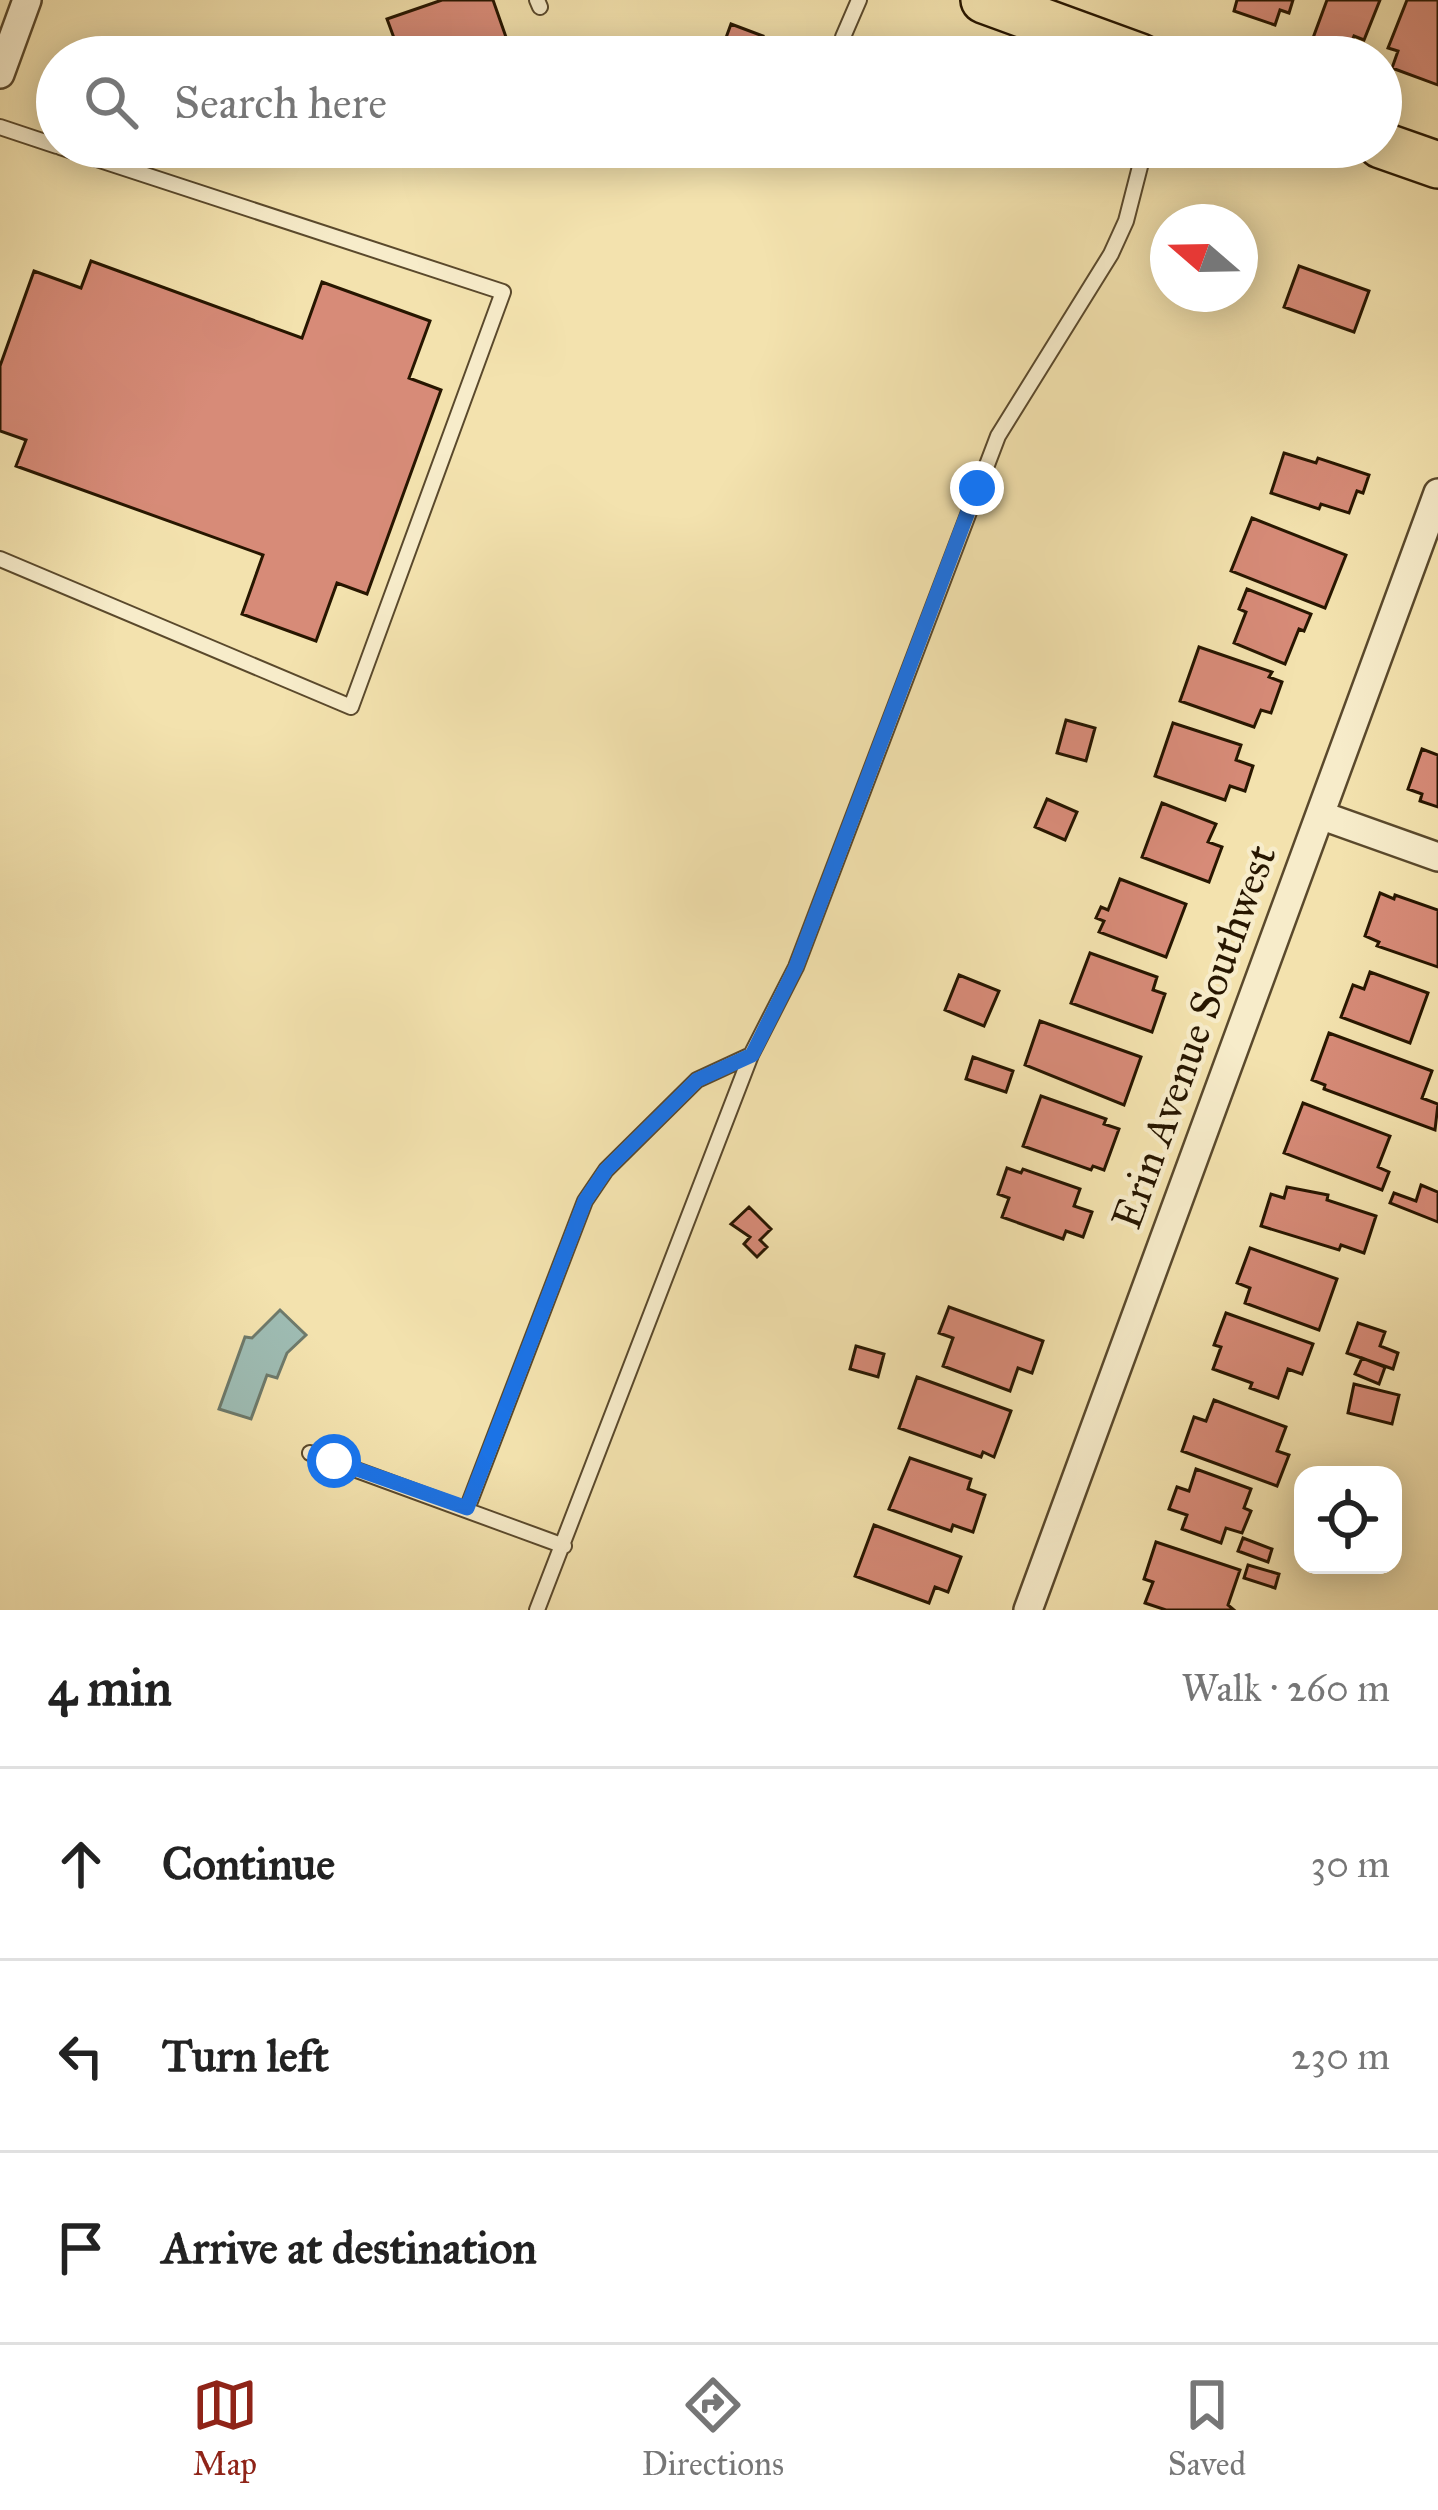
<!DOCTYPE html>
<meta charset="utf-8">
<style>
:root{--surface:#fff;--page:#f6f6f6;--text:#222;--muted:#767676;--line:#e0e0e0;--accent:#8f2418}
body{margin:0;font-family:"IM FELL Great Primer",serif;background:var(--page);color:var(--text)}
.controls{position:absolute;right:36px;bottom:36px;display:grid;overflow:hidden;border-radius:24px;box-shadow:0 6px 30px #0003}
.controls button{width:108px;height:108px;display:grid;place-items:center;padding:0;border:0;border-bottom:3px solid var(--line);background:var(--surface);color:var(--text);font:60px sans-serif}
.compass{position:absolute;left:1150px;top:204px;width:108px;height:108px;border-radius:50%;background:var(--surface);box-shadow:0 6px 30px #0003;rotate:290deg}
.stop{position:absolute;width:36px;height:36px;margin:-27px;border:9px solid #1a73e8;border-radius:50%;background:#fff}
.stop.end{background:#1a73e8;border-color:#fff;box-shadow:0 3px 12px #0008}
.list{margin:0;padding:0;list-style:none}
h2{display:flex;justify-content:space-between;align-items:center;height:156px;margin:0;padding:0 48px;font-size:51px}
h2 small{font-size:39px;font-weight:400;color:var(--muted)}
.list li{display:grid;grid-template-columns:78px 1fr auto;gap:36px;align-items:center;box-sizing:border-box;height:192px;padding:0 48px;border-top:3px solid var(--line)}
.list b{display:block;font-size:45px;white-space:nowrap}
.list em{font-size:39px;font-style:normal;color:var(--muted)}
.icon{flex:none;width:66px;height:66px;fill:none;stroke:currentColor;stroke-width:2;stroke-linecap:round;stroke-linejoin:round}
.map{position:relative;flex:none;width:1438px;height:1610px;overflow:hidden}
.search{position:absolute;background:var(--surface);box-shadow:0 6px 30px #0003;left:36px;right:36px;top:36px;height:132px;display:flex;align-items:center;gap:30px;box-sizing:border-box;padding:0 42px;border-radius:66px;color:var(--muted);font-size:45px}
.sheet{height:732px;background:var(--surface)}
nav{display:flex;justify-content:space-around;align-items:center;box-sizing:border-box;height:168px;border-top:3px solid var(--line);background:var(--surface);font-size:33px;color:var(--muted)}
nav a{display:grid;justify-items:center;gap:6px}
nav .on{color:var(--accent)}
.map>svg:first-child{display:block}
.water{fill:#9ebcb3;stroke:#6e7a6b;stroke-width:3}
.building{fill:#d78b78;stroke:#271600;stroke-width:3}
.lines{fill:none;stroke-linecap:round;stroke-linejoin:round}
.lane-casing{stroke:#5a492c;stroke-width:18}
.street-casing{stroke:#5a492c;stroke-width:32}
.primary-casing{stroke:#271600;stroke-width:50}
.lane{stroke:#f7ecca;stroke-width:14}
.street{stroke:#f7ecca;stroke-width:27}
.primary{stroke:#f3e2ae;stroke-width:45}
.route{stroke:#1a73e8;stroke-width:15}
.labels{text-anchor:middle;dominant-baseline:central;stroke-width:9;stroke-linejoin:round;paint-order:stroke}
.street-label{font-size:42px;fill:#271600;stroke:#f7ecca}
</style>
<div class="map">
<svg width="1438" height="1610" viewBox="0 0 1438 1610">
<rect width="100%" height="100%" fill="#f3e2ae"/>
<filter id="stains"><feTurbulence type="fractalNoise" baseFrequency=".00167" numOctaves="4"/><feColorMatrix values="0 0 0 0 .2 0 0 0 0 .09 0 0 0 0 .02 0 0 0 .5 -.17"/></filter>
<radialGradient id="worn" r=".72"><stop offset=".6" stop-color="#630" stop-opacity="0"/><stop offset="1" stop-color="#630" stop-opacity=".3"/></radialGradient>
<!-- water -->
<path class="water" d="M280,1310l26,25 -19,18 -10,25 -10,-3 -16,44 -32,-10 26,-72 7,1z"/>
<!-- building -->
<path class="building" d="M442,0h51l20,57h-112l-14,-38z
M1237,0h56l-4,13 -9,-3 -5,15 -41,-14z
M1327,0h53l-16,40 -10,-4 -6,16 -35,-14z
M1407,0h31v85l-46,-17 6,-17 -10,-3z
M731,24l32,12 -3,10 25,11h-66z
M91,261l211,77 20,-56 108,39 -21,57 32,12 -74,204 -30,-11 -21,58 -74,-27 21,-59 -247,-89 10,-26 -26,-9v-65l34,-95 47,17z
M1299,266l70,25 -15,41 -70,-25z
M1284,453l32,10 2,-5 51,17 -6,18 -6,-2 -8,22 -28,-9 -2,5 -48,-16z
M1252,518l94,37 -21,53 -94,-37z
M1247,589l64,25 -7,17 -5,-2 -14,35 -51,-21 12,-31 -7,-3z
M1199,647l73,25 -3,5 13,5 -11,31 -10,-3 -7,17 -74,-26z
M1066,720l29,8 -9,33 -29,-8z
M1173,723l68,22 -5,15 17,6 -8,25 -15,-5 -5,14 -70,-24z
M1422,749l16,6v52l-18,-6 2,-7 -14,-5z
M1047,799l30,13 -12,28 -30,-13z
M1162,803l54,21 -8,18 14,5 -13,35 -67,-25z
M1120,879l66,25 -20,53 -67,-25 5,-11 -8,-3 5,-11 7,3z
M1380,893l14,6 1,-4 43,15v57l-61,-21 2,-4 -14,-6z
M1090,953l67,24 -4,13 12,4 -13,38 -81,-29z
M1370,972l58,21 -18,50 -69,-26 12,-32 11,4z
M959,975l40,16 -15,35 -39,-16z
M1040,1021l101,36 -17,48 -99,-40z
M1329,1033l103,38 -10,27 16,6 -3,26 -111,-41 1,-4 -13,-5z
M973,1057l40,14 -7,21 -40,-13z
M1041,1096l65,23 -2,5 15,5 -15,41 -11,-4 -2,4 -68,-24z
M1303,1103l87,33 -12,31 11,5 -7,18 -98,-37z
M1007,1168l14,5 2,-4 57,20 -6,17 18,6 -9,25 -17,-6 -3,8 -61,-22 7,-19 -11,-4z
M1421,1185l17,7v30l-48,-19 4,-10 22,8z
M1287,1187l41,8 -1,5 49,16 -12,37 -23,-8 -2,5 -78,-24 10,-32 13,4z
M749,1207l22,22 -11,11 7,7 -10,10 -13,-13 6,-7 -19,-13z
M1250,1248l87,31 -18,51 -74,-27 5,-15 -13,-5z
M949,1307l94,34 -11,32 -14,-5 -8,23 -67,-25 10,-28 -14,-5z
M1226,1313l87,31 -11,30 -14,-5 -10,29 -28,-10 2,-5 -39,-14 8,-22 -7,-2z
M1358,1323l27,9 -5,14 18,7 -5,16 -46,-16z
M856,1346l28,8 -6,23 -28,-8z
M1362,1358l23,9 -6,17 -24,-10z
M917,1377l94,34 -17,46 -11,-5 -2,5 -82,-29z
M1354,1384l45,11 -7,29 -44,-11z
M1214,1400l72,27 -9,24 12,4 -12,31 -95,-35 12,-34 12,4z
M910,1458l61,21 -3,10 17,6 -12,37 -20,-7 -2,6 -62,-22z
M1196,1469l55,20 -7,19 7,3 -9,22 -16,-5 -5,15 -39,-14 5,-14 -18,-6 8,-22 12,4z
M874,1525l87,32 -13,35 -13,-5 -6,16 -74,-27z
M1243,1538l29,11 -4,13 -30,-11z
M1156,1542l84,28 -12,35 6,5h-68l-21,-7 8,-21 -9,-3z
M1248,1565l31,9 -4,14 -31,-10z"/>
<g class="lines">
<defs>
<path id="lane" d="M537,0l3,7
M843,37l16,-37
M0,127l57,19
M0,559l351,148 152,-415 -443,-145
M310,1453l254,93
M467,1509l118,-308 21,-31 91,-90 54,-25
M537,1610l214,-555 45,-88 202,-531 113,-182 15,-33 19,-74"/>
<path id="street" d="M0,74l27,-74
M1320,815l118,42
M1028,1610l410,-1117"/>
<path id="primary" d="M984,0l156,57
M1381,145l57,20"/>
</defs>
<!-- lane casing -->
<use href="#lane" class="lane-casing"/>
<!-- street casing -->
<use href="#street" class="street-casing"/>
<!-- primary casing -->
<use href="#primary" class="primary-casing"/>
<!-- lane -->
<use href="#lane" class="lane"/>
<!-- street -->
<use href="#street" class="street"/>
<!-- primary -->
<use href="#primary" class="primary"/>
</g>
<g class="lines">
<!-- route -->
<path class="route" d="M334,1461l133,47 118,-307 21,-31 91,-90 55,-25 44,-88 181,-479"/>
</g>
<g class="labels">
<!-- street labels -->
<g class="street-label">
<text transform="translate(1194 1037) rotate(-70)">Erin Avenue Southwest</text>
</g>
</g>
<rect width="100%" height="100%" filter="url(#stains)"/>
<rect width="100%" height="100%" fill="url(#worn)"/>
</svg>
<div class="controls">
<button><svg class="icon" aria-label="locate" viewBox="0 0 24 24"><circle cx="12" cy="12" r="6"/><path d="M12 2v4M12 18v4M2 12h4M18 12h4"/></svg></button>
</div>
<svg class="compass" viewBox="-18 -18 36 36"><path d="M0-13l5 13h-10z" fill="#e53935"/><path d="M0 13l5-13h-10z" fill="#767676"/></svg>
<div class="stop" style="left:334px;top:1461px"></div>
<div class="stop end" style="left:977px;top:488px"></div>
<div class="search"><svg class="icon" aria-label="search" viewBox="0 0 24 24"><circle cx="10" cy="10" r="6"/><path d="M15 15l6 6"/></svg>Search here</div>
</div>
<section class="sheet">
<h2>4 min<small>Walk · 260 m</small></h2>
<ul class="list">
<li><svg class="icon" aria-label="ahead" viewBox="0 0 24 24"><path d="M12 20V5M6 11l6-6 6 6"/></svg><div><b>Continue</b></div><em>30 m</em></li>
<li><svg class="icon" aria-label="left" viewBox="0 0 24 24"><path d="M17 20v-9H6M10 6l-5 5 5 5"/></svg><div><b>Turn left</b></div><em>230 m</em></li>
<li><svg class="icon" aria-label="arrive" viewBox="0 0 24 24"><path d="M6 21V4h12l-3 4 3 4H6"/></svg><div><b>Arrive at destination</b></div></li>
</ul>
</section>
<nav>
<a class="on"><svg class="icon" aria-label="map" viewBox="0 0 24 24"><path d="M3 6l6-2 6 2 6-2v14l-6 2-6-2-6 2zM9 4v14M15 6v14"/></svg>Map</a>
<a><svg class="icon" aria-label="directions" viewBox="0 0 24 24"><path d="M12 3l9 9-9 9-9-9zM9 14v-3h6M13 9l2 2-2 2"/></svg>Directions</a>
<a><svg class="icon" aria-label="saved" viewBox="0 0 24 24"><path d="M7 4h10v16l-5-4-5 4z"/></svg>Saved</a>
</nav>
